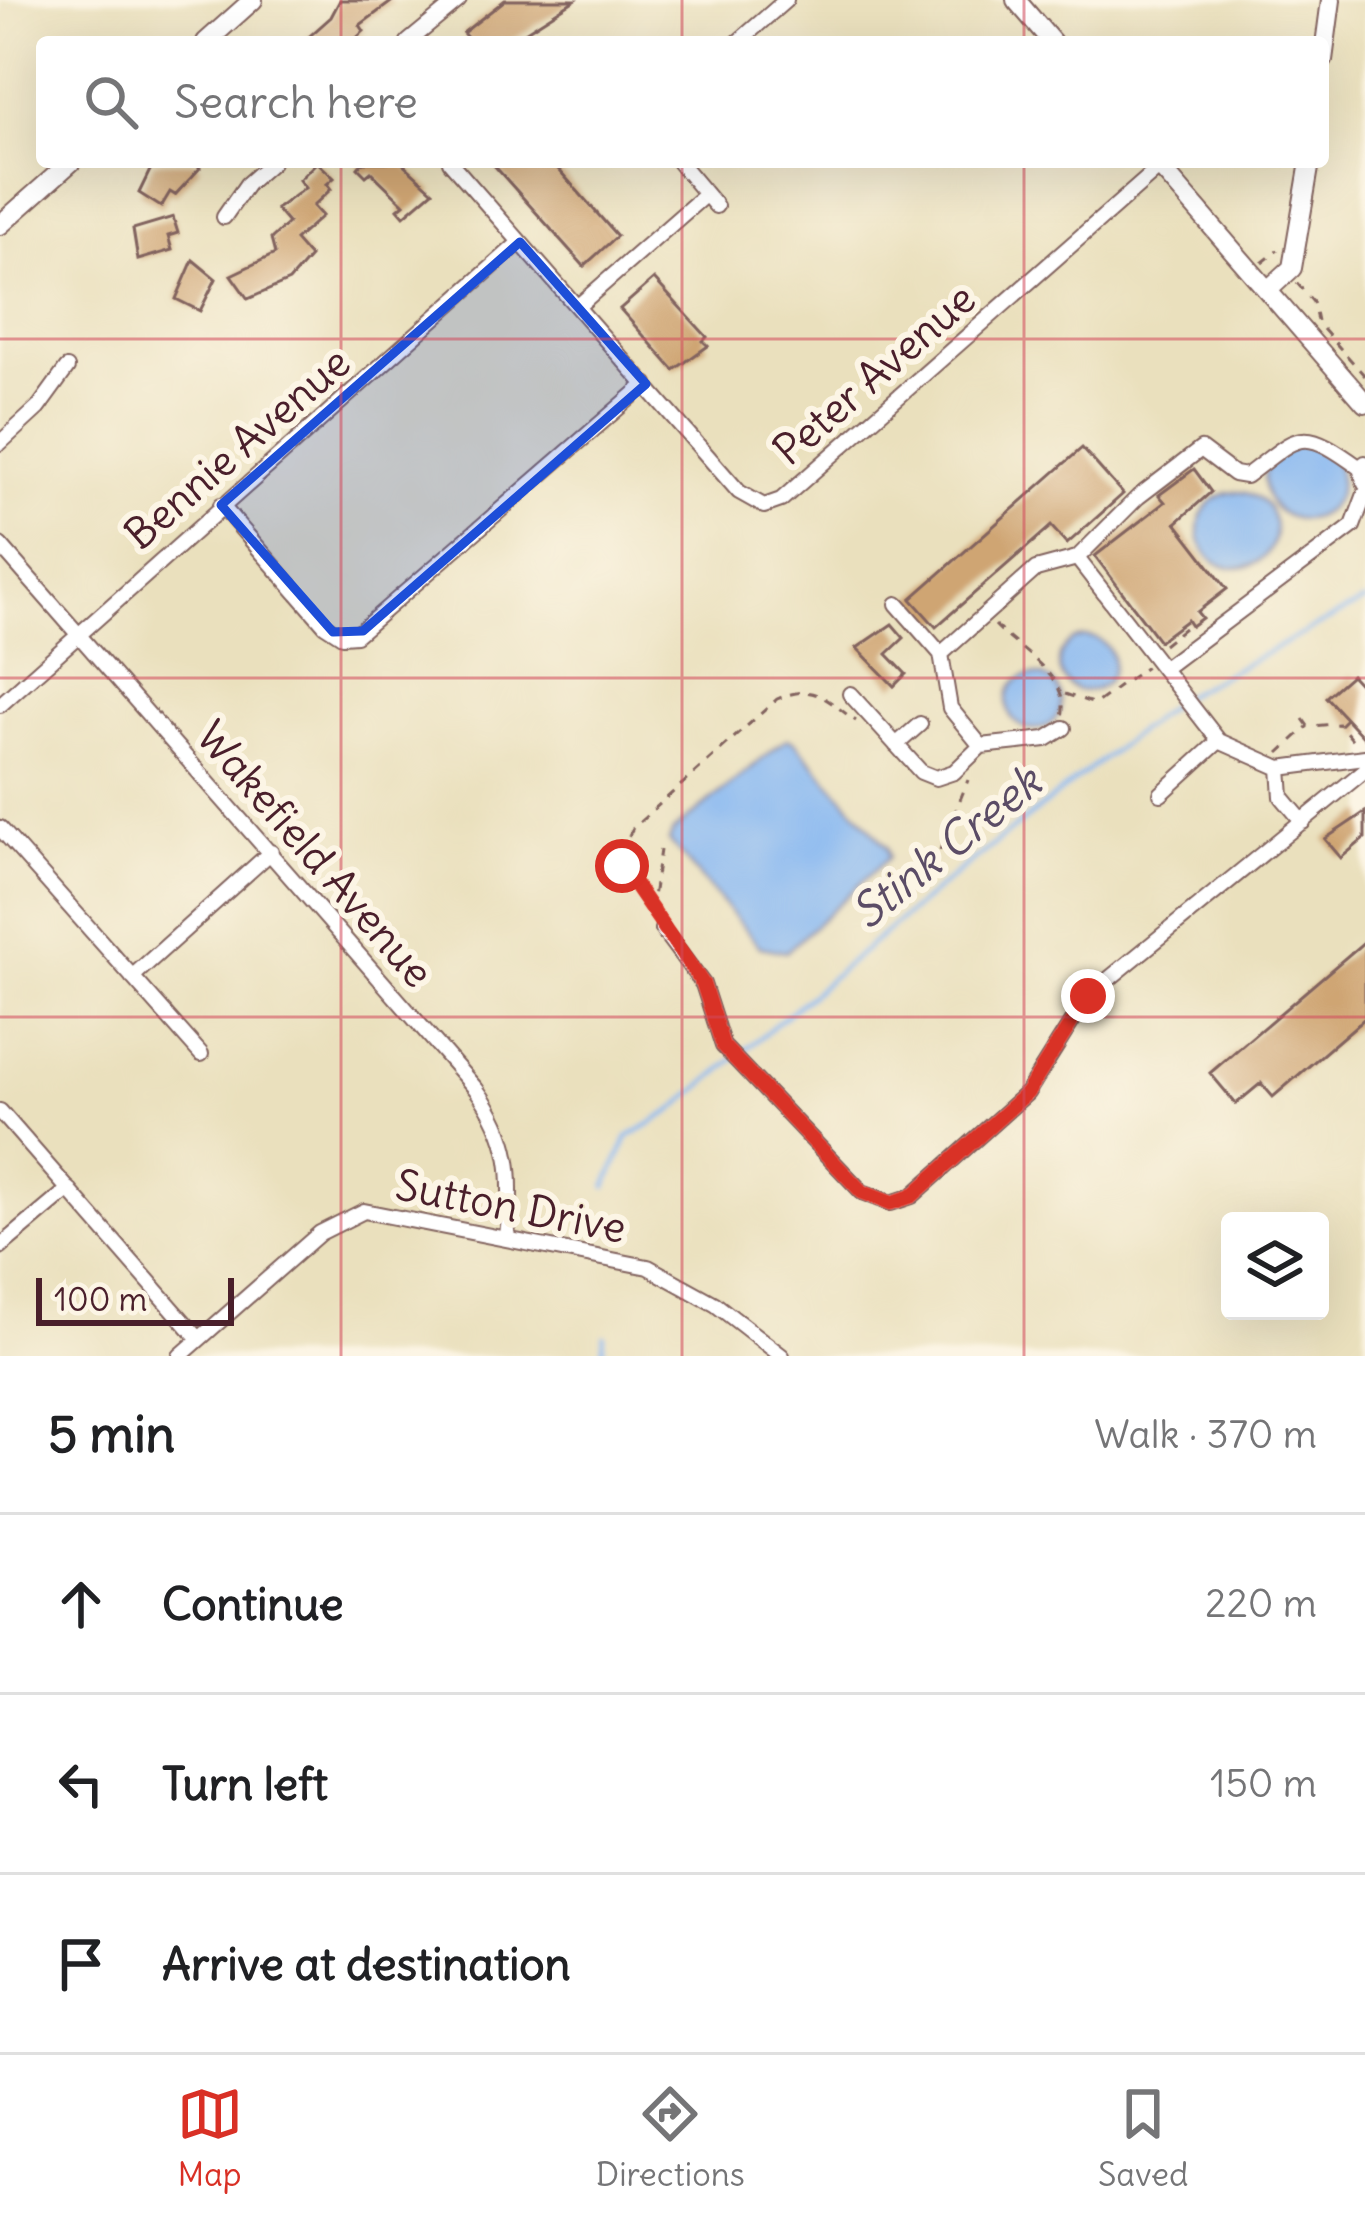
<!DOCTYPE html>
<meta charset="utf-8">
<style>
:root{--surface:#fff;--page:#f2f2f2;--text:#202124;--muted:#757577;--line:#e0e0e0;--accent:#d93025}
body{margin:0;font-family:Delius,sans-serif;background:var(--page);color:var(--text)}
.controls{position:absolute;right:36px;bottom:36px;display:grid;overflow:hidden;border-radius:12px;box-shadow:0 12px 48px #0002}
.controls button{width:108px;height:108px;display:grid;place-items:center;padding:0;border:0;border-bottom:3px solid var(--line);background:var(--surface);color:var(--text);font:60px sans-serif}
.scale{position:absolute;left:36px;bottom:30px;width:198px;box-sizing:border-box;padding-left:12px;border:6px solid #4a1f2b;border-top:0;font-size:33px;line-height:42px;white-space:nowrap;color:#4a1f2b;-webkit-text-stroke:9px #fcf5e5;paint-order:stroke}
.stop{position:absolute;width:36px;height:36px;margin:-27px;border:9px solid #d93025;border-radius:50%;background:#fff}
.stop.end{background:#d93025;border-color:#fff;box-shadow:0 3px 12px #0008}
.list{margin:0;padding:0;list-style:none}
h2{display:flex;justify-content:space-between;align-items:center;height:156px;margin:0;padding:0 48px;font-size:51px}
h2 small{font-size:39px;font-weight:400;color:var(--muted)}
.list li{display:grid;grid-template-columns:78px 1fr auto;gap:36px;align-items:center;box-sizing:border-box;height:180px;padding:0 48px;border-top:3px solid var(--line)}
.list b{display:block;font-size:45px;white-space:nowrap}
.list em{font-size:39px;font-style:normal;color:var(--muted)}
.icon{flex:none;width:66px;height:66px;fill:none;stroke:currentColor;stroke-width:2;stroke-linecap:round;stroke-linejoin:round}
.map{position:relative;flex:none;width:1365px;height:1356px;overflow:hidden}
.search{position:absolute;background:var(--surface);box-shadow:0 12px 48px #0002;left:36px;right:36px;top:36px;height:132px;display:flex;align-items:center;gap:30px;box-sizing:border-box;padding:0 42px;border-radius:12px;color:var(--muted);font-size:45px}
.sheet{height:696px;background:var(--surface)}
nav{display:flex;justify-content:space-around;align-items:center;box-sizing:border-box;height:168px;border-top:3px solid var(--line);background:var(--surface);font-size:33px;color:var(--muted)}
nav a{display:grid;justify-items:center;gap:6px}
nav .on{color:var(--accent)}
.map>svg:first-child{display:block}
.water{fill:#84b6f1;stroke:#676a8e;stroke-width:3}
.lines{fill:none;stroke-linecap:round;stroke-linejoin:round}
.stream{stroke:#84b6f1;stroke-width:4.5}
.building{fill:#cfa573}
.minor-casing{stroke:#82635e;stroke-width:18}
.major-casing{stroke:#82635e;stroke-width:22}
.path{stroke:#82635e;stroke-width:3;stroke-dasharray:9 9;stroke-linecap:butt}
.minor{stroke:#fff;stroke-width:14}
.major{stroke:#fff;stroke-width:18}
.route{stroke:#d93025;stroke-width:15}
.marked{fill:#1d4ed8;fill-opacity:0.2;stroke:#1d4ed8;stroke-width:9;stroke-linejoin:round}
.grid{fill:none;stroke:#d1495b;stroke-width:3;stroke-opacity:0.55}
.labels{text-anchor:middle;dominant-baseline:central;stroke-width:12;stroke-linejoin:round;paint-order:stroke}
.street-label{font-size:42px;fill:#4a1f2b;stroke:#fcf5e5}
.water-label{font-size:45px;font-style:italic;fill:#5b4c66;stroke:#fcf5e5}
</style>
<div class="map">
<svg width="1365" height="1356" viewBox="0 0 1365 1356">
<rect width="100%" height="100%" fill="#fcf5e5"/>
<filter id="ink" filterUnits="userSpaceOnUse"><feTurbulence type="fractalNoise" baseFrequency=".00833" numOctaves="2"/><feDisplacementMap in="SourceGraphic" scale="24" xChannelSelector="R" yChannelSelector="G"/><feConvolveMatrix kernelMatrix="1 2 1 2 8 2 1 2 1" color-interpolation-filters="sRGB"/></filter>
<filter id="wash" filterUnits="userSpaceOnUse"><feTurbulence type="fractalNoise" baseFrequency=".004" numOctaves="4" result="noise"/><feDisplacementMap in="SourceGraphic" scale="48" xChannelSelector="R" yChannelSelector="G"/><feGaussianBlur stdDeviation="2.7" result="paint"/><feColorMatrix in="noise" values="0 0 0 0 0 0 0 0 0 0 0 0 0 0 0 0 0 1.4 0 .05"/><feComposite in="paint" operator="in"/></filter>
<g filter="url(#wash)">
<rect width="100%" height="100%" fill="#eae0bd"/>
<!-- water -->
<path class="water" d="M1264 481a38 38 0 1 1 76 0a38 38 0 1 1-76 0Z
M1199 530a38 38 0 1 1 76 0a38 38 0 1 1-76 0Z
M1059 664a27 27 0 1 1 54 0a27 27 0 1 1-54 0Z
M1007 702a27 27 0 1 1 54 0a27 27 0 1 1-54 0Z
M787,739l7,2 93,106 2,10 -103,95 -26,-5 -91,-106 4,-10z"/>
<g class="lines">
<!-- stream -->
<path class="stream" d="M606,1187l22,-50 44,-26 270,-226 240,-188 183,-96
M602,1356l2,-20"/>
</g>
<g id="blocks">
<!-- building -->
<path class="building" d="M340,0h54l-34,25 4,6 -12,11h-49l28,-25z
M505,0h70l-66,42h-38l-8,-9z
M154,162h41l5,6 -25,27 -5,-3 -9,15 -22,-14z
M317,162l17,16 -7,6 4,5 -18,17 9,10 -27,24 15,17 -21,24 -41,18 -17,-24 44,-21 -4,-15 17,-16 -12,-14 29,-21 -6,-8z
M363,162h38l32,29 -29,25 -6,-7 6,-5 -33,-32 -5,4 -8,-8z
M491,162h61l65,74 -33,30z
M173,217l5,16 -10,3 4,14 -34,10 -5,-31z
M193,260l23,19 -16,32 -24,-12z
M654,279l53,58 -4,4 5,5 -34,24 -54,-61z
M1082,448l41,46 -56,50 -16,-18 -115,101 -25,-28z
M1194,469l17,23 -35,31 51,66 -30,23 5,6 -11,8 -4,-6 -28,21 -64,-85 70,-54 -6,-7z
M892,624l12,14 -17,16 19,20 -12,12 -37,-38z
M1351,675l14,15v49l-39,-42z
M1365,812v26l-24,20 -16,-19z
M1365,941v77l-92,79 -12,-14 -25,21 -26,-31z"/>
</g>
</g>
<g filter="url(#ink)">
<use href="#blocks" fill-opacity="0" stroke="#82635e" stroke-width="3"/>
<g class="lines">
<defs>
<path id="minor" d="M408,42l51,-42
M738,42l48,-42
M450,162l289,330 25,14 17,-6 379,-333
M679,162l37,44
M224,217l23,-33 25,-22
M577,307l129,-113
M0,443l38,-35 29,-40
M1365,463l-5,5 5,16
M1360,468c-61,-44 -59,-33 -114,8l-12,-2 -33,-25 -63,48 -61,61 142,183 61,27 85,-11
M221,505l104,120 17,11 14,-1 290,-251
M0,545l476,544c36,49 38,88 31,147
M897,604l44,50
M1164,668l189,-142 12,-32
M850,694l71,78 15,6 18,-6 27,-26 -31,-38 -9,-54 95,-85 41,-11
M0,705l520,-463
M896,745l24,-21
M981,746l65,-7 18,-11
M1280,768l2,29 21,25
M1161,794l58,-53
M0,828l201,226
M662,929l41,55 20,62 139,146 29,11 21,-7 115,-103 61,-97 277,-226
M132,977l139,-125
M0,1111l199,228
M0,1247l69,-58
M180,1356l140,-123 44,-22 284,56 67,37 67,52"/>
<path id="major" d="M1016,0l36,42
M206,42l47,-42
M1323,60l8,-60
M1156,162l209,241
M0,225l71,-63
M1268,290l24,-22 18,-106"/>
</defs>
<!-- minor casing -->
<use href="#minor" class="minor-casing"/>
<!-- major casing -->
<use href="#major" class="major-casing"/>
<!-- path -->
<path class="path" d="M1262,263l16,-13
M1297,283l16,19 4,19
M1323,329l42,47
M995,625c25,27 76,51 67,92
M1163,645l21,-17
M1065,694l30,10 51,-37
M1303,719l5,7 31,-2
M1346,719l-6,6 16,19
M1279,753l29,-27
M913,873l25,-18 30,-75
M651,911l9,-61
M654,917c-20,-29 -43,-54 -21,-89l144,-129c38,-17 49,1 79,22"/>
<!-- minor -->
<use href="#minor" class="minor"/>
<!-- major -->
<use href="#major" class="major"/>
</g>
</g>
<g class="lines" filter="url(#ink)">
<!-- route -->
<path class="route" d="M622,866l81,118 20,62 139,146 29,11 21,-7 115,-103 61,-97"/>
</g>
<!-- marked area -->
<path class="marked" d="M520,242l126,142 -283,247 -30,1 -112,-127z"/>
<!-- grid -->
<path class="grid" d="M341,0v42M682,0v42M1024,0v42M341,162v1194M682,162v1194M1024,162v1194M0,339h1365M0,678h1365M0,1017h1365"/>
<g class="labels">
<!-- street labels -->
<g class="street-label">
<text transform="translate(874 374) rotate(-41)">Peter Avenue</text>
<text transform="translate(237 448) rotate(-41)">Bennie Avenue</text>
<text transform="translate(315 854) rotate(49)">Wakefield Avenue</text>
<text transform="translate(511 1206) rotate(11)">Sutton Drive</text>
</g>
<!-- water labels -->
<g class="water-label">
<text transform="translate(946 847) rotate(-39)">Stink Creek</text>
</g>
</g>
</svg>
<div class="controls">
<button><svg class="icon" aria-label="layers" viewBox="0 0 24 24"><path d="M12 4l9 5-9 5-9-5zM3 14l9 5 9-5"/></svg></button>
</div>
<div class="scale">100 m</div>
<div class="stop" style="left:622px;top:866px"></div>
<div class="stop end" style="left:1088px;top:996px"></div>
<div class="search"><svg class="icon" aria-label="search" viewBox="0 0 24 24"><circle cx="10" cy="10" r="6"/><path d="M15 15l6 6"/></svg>Search here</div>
</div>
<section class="sheet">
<h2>5 min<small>Walk · 370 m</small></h2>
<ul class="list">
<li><svg class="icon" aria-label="ahead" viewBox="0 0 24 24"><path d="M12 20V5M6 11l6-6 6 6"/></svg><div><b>Continue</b></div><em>220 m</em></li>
<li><svg class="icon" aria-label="left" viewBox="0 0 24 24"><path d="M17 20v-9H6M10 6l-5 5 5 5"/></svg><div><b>Turn left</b></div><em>150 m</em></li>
<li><svg class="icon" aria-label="arrive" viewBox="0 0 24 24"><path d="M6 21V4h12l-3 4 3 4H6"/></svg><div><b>Arrive at destination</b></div></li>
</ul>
</section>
<nav>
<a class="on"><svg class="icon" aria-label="map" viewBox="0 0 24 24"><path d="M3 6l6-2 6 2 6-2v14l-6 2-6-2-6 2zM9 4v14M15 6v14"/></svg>Map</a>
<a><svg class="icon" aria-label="directions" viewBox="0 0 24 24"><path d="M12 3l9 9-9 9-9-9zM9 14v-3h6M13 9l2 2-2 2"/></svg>Directions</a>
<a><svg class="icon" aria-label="saved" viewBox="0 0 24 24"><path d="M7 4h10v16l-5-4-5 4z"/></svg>Saved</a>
</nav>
